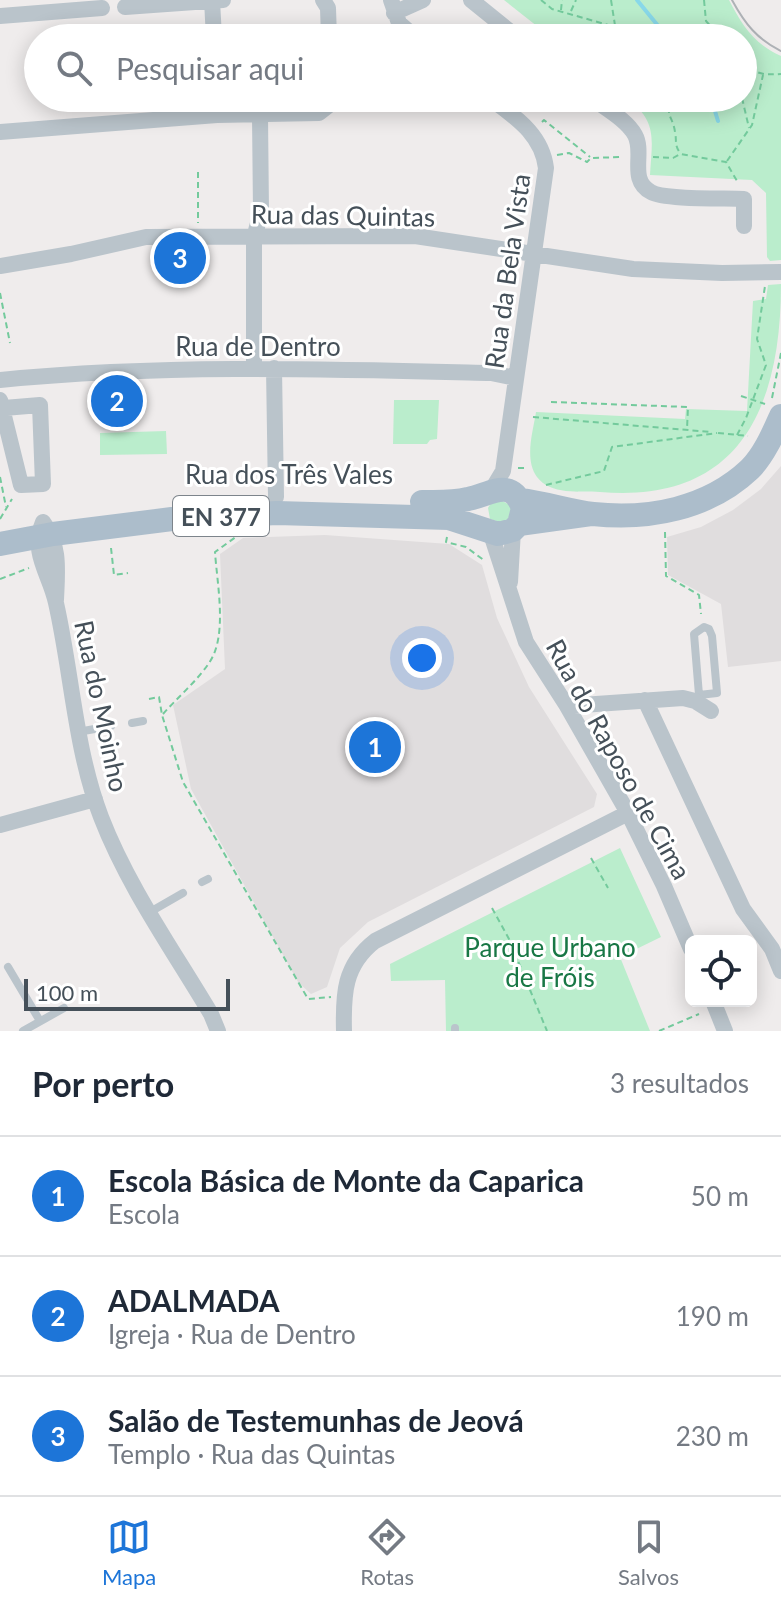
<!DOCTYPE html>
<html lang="pt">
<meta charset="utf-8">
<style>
:root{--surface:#fff;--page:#f2f2f3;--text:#1f2937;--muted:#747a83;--line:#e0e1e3;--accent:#1d75d8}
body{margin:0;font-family:Lato,sans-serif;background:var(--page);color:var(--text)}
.controls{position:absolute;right:24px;bottom:24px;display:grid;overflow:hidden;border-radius:12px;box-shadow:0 4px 20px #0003}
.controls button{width:72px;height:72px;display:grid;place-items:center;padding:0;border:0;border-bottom:2px solid var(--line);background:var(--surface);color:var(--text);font:40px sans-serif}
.scale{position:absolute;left:24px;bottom:20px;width:206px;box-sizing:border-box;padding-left:8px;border:4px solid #455059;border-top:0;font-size:22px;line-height:28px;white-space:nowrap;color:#455059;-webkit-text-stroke:6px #fff;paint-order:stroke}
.you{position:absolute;left:422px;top:658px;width:28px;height:28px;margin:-20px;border:6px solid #fff;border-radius:50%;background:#1a73e8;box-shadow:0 0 0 12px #1a73e833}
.badge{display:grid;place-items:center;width:52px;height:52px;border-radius:50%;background:var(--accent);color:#fff;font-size:26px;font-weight:700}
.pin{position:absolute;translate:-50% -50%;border:4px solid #fff;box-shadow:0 2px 8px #0006}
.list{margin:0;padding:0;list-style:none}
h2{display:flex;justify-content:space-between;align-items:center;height:104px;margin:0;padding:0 32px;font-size:34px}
h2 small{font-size:26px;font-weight:400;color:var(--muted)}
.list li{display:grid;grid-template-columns:52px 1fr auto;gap:24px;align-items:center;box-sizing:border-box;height:120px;padding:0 32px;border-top:2px solid var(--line)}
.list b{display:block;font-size:30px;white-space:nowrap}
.list p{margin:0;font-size:26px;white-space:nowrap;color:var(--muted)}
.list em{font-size:26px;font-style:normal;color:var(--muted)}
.icon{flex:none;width:44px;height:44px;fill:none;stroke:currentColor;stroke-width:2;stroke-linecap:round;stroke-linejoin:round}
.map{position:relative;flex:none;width:781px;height:1031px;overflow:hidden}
.search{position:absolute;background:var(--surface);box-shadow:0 4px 20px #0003;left:24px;right:24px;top:24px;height:88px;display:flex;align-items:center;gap:20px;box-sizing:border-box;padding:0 28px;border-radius:44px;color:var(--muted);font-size:30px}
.sheet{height:464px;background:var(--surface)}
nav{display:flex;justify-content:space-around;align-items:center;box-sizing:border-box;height:112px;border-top:2px solid var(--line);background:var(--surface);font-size:22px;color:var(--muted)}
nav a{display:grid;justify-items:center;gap:4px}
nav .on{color:var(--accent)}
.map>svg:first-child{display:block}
.education{fill:#e0ddde}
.green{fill:#baedcc}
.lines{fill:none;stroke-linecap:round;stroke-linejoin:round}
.stream{stroke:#88d8e9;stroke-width:4}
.path{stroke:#73ca9c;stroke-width:2;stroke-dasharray:6 4;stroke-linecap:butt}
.lane{stroke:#bac4cb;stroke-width:8}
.street{stroke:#bac4cb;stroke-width:16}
.primary{stroke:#acbdcb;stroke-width:24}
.tram{stroke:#aeb2b6;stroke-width:2}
.labels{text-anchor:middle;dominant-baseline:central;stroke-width:6;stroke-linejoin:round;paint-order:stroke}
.shield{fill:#fff;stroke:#7d848b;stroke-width:2}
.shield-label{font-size:24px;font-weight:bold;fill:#455059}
.street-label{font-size:26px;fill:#455059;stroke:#fff}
.park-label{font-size:26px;fill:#187745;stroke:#fff}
</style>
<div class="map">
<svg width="781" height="1031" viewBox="0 0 781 1031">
<rect width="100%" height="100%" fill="#efecec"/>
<!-- education -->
<path class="education" d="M781,466v195l-53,6 -7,-63 -53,-29 -1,-38 34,-10 32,-17 28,-21z
M325,535l124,9 33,21 15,53 32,69 68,107 -3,13 -226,115 -28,26 -13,39 -16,7 -13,-12 -107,-193 -18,-84 52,-36 -5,-115 23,-16z"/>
<!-- green -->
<path class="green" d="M504,0h225c13,25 25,44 52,56v204l-11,1 -3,-4 -1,-64 -14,-13 -102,-5c2,-36 8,-53 -23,-77h116v-60h-191z
M781,284c0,123 -41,220 -181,208 -20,-1 -50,3 -63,-15 -13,-18 -4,-45 -1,-65l149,7 1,-10 61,2 6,-110 13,-2 2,-14z
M394,400h45l-2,39 -7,1 -3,4h-34z
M166,431l1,23 -67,1v-22z
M499,499l14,8 -7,17 -16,-5 -2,-11 3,-5z
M620,848l41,89 -41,20 30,74h-204l-1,-51 -54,1 -1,-17z"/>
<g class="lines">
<!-- stream -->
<path class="stream" d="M637,0l31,38
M711,98l7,23"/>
<!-- path -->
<path class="path" d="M541,0l11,9 63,18
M611,0l6,38
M704,0l2,21 15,17
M561,10l1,-10
M571,11l5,-11
M743,60c11,15 21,15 38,14
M743,91l6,-21
M674,98c-11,16 -1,18 1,34 2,9 -1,12 5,21
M742,98l7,30
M542,122l2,-2 46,37
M557,155l12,-2 18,9 4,-4 32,-1
M653,157l20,1 7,-4 46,8 11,19
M727,161l25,-36 11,-50
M198,172v51
M0,293l10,50
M741,396l24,8
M772,398l9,-45
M551,402l137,5 -1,22
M533,417l178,15
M718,433l30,3
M737,435l9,-17 20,-53 -9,-26 8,-53
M518,468h9
M0,477l6,30
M546,485l58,-14 8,-24 105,-14
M0,519l12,-20
M665,532l1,44 33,19 2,19
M447,537l-1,5 20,5 19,14
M111,548l3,27 14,-2
M0,579l29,-11
M149,699l10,-2 3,18 21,67 125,217 23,-2
M163,714c14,-16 34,-33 46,-51 19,-27 8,-79 6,-111l25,-18
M591,858l17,30
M492,908l17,31 38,92
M659,1031l40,-17"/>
<!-- lane -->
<path class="lane" d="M695,701l4,-6 -5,-61 10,-7 5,2 3,7 5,57 -18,2
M132,723l11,-2
M78,732l33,-6
M202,882l6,-3
M150,912l33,-19
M8,967l32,54
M23,1031l41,-23
M455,1031v-3"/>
<!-- street -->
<path class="street" d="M212,0l2,38
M323,0l5,8 1,30
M391,0l8,23 17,15
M471,0l47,38
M125,7l98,-7
M394,13l29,-13
M0,16l102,-8
M490,98c25,19 52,36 56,70l-43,303 -12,20
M592,98c13,10 35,22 43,37 10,18 -7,45 16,57 13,8 75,6 93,7v27
M0,132l217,-17 102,-2 9,-7 3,-8
M0,266l71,-12 75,-17 269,-1 218,33 89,4 59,-1
M254,368v-130l7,-26 -1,-96
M274,368l2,129
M0,380c164,-16 327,-11 491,-7l25,5
M0,400l21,85 22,-1 -3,-79 -36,3
M490,531l36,111 41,64 61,107 36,73 27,63
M510,582l3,-52
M56,600c1,-27 5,-55 -13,-78 -13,31 7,52 13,81 16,71 19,146 45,214 27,70 72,133 110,197l7,17
M645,700l98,209 29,40 9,22
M567,706l116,-8 12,3 16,10
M0,825l95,-26
M713,1001l12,30
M344,1031c-1,-37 0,-66 31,-90l253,-128"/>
<!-- primary -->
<path class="primary" d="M520,500c25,3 49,11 73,14 55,6 115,-5 157,-45 14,-14 23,-35 31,-53
M422,502c15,0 30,1 46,-3 22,-4 43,-23 55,9l-4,16
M0,544l53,-10 119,-15 105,-6 172,5 49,16 15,-4 6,-6 72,-10"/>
<!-- tram -->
<path class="tram" d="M732,0c13,24 25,39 49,51"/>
</g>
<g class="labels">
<!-- shield labels -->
<rect class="shield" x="173" y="496" width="96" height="40" rx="6"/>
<g class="shield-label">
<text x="221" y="516">EN 377</text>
</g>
<!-- street labels -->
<g class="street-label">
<text transform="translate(343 215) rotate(1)">Rua das Quintas</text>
<text transform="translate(507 271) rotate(-82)">Rua da Bela Vista</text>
<text x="258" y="346">Rua de Dentro</text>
<text x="289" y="474">Rua dos Três Vales</text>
<text transform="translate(102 706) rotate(78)">Rua do Moinho</text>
<text transform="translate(619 759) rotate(61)">Rua do Raposo de Cima</text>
</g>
<!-- park labels -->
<g class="park-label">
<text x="550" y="947">Parque Urbano<tspan x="550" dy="30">de Fróis</tspan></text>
</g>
</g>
</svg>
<div class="controls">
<button><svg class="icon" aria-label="locate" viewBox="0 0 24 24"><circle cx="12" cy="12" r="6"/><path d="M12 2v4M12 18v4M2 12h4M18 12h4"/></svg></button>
</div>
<div class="scale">100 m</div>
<div class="you"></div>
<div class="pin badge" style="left:375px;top:747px">1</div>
<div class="pin badge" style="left:117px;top:401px">2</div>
<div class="pin badge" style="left:180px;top:258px">3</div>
<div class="search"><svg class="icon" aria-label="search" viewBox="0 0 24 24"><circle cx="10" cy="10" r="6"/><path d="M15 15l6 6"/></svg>Pesquisar aqui</div>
</div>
<section class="sheet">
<h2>Por perto<small>3 resultados</small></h2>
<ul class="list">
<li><span class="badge">1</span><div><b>Escola Básica de Monte da Caparica</b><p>Escola</p></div><em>50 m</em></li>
<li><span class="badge">2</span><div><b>ADALMADA</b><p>Igreja · Rua de Dentro</p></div><em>190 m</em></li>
<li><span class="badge">3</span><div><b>Salão de Testemunhas de Jeová</b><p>Templo · Rua das Quintas</p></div><em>230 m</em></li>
</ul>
</section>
<nav>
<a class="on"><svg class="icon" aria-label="map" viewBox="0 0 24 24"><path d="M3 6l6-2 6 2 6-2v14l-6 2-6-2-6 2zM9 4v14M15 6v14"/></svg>Mapa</a>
<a><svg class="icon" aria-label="directions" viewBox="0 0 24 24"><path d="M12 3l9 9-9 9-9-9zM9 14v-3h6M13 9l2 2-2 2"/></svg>Rotas</a>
<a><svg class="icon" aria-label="saved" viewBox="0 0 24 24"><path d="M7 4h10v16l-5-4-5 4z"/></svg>Salvos</a>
</nav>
